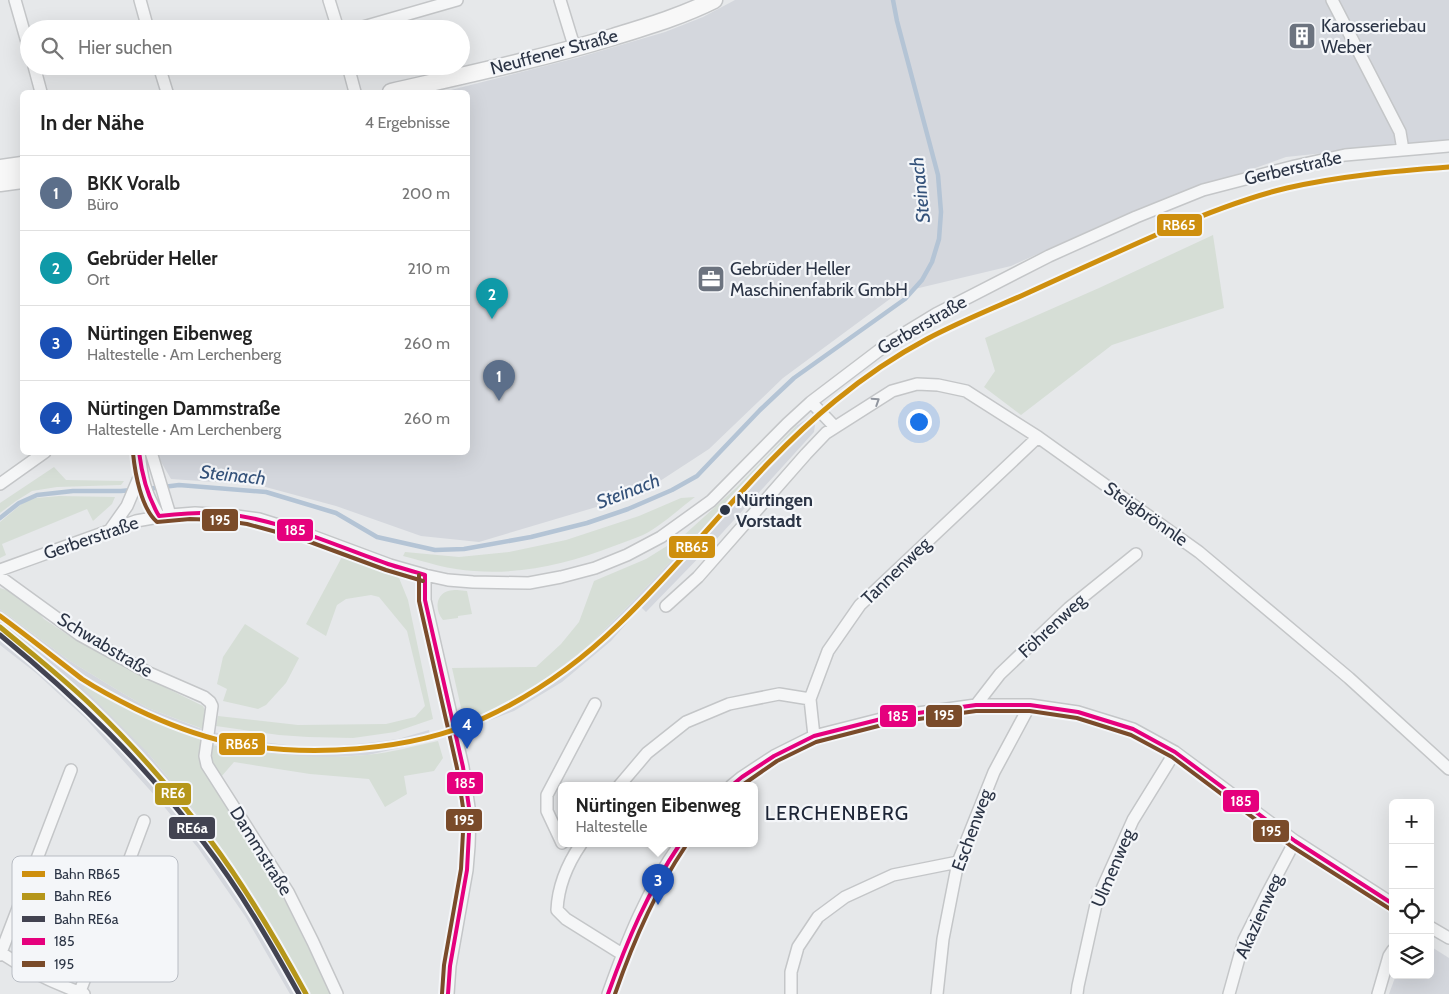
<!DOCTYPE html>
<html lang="de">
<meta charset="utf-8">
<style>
:root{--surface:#fff;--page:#f6f6f6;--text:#222;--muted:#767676;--line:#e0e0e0;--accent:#7c3aed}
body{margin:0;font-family:Cabin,sans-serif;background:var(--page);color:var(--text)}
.controls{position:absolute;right:15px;bottom:15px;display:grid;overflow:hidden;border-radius:8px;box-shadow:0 5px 20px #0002}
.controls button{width:45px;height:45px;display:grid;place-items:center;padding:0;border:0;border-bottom:1px solid var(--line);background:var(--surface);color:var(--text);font:25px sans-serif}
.you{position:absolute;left:918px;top:421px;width:18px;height:18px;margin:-12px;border:4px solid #fff;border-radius:50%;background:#1a73e8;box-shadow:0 0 0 8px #1a73e833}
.badge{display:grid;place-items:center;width:32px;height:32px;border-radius:50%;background:var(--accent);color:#fff;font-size:16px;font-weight:700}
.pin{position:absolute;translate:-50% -41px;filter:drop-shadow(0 1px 2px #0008)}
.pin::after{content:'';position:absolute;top:26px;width:18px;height:15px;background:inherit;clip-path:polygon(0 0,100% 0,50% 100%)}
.popup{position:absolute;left:558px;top:782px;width:200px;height:65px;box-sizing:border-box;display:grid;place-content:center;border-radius:8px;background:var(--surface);filter:drop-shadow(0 1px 4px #0005);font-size:16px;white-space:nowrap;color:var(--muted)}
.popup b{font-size:19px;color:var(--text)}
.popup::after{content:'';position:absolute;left:50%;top:100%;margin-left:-10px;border:10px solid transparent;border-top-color:var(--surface)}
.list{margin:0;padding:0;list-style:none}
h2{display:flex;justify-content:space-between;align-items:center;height:65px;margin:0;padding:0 20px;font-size:21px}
h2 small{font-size:16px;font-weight:400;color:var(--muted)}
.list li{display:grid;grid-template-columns:32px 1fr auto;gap:15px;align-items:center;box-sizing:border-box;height:75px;padding:0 20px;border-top:1px solid var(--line)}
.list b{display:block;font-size:19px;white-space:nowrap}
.list p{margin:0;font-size:16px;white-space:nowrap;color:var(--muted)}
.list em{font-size:16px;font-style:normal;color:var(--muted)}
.icon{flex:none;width:28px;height:28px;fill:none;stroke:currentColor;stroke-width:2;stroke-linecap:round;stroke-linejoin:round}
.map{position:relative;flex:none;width:1449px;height:994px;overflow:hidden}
.search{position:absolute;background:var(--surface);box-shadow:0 5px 20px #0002;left:20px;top:20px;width:450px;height:55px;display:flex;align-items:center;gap:12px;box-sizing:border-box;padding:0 18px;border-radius:28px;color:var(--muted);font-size:19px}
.panel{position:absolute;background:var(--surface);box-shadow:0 5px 20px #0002;left:20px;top:90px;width:450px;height:365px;border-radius:8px}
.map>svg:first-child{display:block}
.built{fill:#d4d7dd}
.green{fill:#d6ded6}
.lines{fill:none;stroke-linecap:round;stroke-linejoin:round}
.stream{stroke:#b4c4d5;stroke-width:4.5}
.street-casing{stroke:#c4c6c8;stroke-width:14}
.secondary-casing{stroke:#c4c6c8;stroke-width:19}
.street{stroke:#f5f6f7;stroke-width:11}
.secondary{stroke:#f8f8f8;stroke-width:16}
.bus-1-casing{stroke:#f4f6f9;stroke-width:8}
.bus-2-casing{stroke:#f4f6f9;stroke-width:8}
.bus-1{stroke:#e5007d;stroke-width:4}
.bus-2{stroke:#7a4b2a;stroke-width:4}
.rail-1-casing{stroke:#f4f6f9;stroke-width:9}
.rail-2-casing{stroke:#f4f6f9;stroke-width:9}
.rail-3-casing{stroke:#f4f6f9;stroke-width:9}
.rail-1{stroke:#ce8f0e;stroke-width:5}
.rail-2{stroke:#b5961a;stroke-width:5}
.rail-3{stroke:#424351;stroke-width:5}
.oneway{stroke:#90959e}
.stop-dot{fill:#2b3445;stroke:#f4f6f9;stroke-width:2}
.labels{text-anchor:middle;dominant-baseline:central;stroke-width:4.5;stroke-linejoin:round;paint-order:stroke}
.poi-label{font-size:18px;fill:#2b3445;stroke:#f4f6f9;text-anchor:start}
.street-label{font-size:18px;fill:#2b3445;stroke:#f4f6f9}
.stop-label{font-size:18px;font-weight:bold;fill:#2b3445;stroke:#f4f6f9;text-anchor:start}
.water-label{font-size:19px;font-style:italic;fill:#34527a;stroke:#f4f6f9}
.quarter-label{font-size:20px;letter-spacing:1px;fill:#1d2536;stroke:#f4f6f9}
.key{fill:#f4f6f9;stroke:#b8bcc3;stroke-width:1}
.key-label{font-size:14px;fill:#2b3445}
.line-badge{stroke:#f4f6f9;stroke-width:2}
.badge-label{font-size:14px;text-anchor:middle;font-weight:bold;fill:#fff}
</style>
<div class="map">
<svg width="1449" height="994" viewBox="0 0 1449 994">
<rect width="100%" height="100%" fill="#e6e8ea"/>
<!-- built -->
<path class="built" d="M735,0h714v140l-163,17 -162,58 -113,51 -113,27 -115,85 -74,71 -69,45 -161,48 -58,-6 -85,-30 -78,-21 -87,-6 -15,-26 312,-1v-360h-25l137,-35 85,-25 38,-15z
M809,418l6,7 -1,7 -101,111 -67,69 -5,-5 -30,34 -49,41 -48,29 -39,15 -2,-8 28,-12 45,-25 16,-15 26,-20 43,-43 166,-175 -1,-2z
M0,609l70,52 49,30 29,17 54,21 -13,6 -44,-17 3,35 36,44 44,60 34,51 49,86h-21l-45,-78 -47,-68 -41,-50 -72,-80 -49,-45 -36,-28z
M429,730l2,11 -63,14 -50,3 -68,-6 -27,-6 -10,-14 41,9 41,5h37l36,-3 30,-4z
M1430,946l19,12v36h-60l7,-19h34z"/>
<!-- green -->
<path class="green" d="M1213,235l11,73 -112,37 -91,70 -37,-28 11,-16 -10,-33 114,-50z
M796,426l2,2 -167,175 -43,43 -26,20 -16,15 -45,25 -26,11 -3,-8 -10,3 -10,-44 84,-1 25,-23 18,-22 15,-41 52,-22 37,-23 53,-48z
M54,467l12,13 58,1 -3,4 -64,2 -25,4 -16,10 -16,12v-10z
M59,496l56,1 -3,7 -19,17 -6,-12 -85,35 4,11 -6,3v-36l24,-20 12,-4z
M695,497c-16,12 -34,29 -52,38 -9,4 -19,7 -29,11 -45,17 -91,29 -140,25 -24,-1 -48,-9 -71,-15l2,-4 54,5 50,-5 57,-12 73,-24 42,-18z
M343,555l54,18 11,27 25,119 -38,13 -42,6 -45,-1 -29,-2 -63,-9 2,-10 80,9 88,-1 29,-7 10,-11 -18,-75 -28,-34 -8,-2 -25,4 -9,6 -11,31 -20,-12z
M0,588l9,3 30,22 5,6 27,18 33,16 46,27 53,26 5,10 -5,13 -55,-21 -29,-17 -49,-30 -70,-52z
M457,590l10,1 5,23 -14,2v2l-15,2c-8,-9 -8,-25 5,-29 3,-1 6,-1 9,-1z
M245,624l54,34 -13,25 -20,22 -8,4 -35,-8 4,-12 -10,-5 6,-27z
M85,686l60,32 56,22 -1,21 2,8 35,53 50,83 44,89h-20l-49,-86 -34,-51 -44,-60 -36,-44 -65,-65z
M438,741l5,17 -9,13 -30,5 3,18 -22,13 -16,-28 -59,-5 -76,-12 -13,15 -11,-18 2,-14c51,9 102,15 154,10 24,-2 48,-9 72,-14z"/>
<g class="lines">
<!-- stream -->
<path class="stream" d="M147,489l32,-4 87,7 70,21 41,24 58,13 29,-1 67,-12 56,-14 41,-14 44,-19 25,-14 63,-66 34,-32 111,-79 17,-19 10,-18 7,-23 2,-27 -3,-37 -41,-154 -4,-21
M0,518l19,-15 18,-8 36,-4h48l11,-1"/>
<defs>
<path id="street" d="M15,0l14,49
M140,0l8,29
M329,0l9,29
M560,0l15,49
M1332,0l68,132 3,18
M356,29l101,-29
M34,66l7,26
M159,66l8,26
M348,66l7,26
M811,402l24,25
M139,452c3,28 6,41 20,64
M151,452l19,63
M0,484l45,-32
M110,530l17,-24 14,-33
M0,570l136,-49 34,-6 25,-2 34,2 30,4 45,14 86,32 35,10 23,5 25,2 56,1 32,-6 34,-9 32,-13 34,-18 50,-36 76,-77 24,-22 79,-60 46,-28 113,-58 87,-39 67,-27 92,-24 50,-11 104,-9
M425,575v25l38,167 7,47 -1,32 -2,24 -17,96 -2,28
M0,577l80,58 69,38 55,24 6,5 2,4 -7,50 2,9 81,127 25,50 24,52
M666,606l32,-29 108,-123 20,-21 66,-42 25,-7 21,1 28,6 72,46 161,115 150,126 100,91
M976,705l24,-31 69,-66 67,-54
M814,736l-4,-37 18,-48 32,-46 178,-168
M619,786l28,-33 39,-31 43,-18 50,-10 31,5
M731,786l11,-9 32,-21 40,-20 75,-19 87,-12h54l48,7 55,17 42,23 120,89 98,63
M562,843l-15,-32v-16l48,-91
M581,844c-13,19 -23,43 -24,66l9,9 56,35
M1430,927l19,11
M0,952c26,18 54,31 84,42
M0,955l71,-185
M79,994l65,-173
M608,994c19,-53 39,-104 72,-150
M791,994v-22l7,-25 20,-30 27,-20 48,-22 65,-13
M937,994l6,-55 15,-77 36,-90 36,-67
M1077,994l1,-8 19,-86 36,-80 42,-68
M1229,994l15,-54 24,-48 27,-51
M1378,994l11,-38 4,-6"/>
<path id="secondary" d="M391,92c74,-17 149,-33 222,-55 35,-11 69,-21 101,-37
M0,168l22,-3
M0,183l22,-3"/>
</defs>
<!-- street casing -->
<use href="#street" class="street-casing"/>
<!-- secondary casing -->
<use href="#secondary" class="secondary-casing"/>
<!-- street -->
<use href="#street" class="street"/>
<!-- secondary -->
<use href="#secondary" class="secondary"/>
<defs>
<path id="bus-1" d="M139,452c3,24 8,44 20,64
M159,516c20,-2 41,-4 61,-3 59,6 113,32 168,51 12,4 25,7 37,11
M425,575v25l38,167 7,47 -3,56 -17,96 -2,28
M731,786l11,-9 32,-21 40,-20 75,-19 87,-12h54l48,7 55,17 42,23 120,89 98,63
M608,994c19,-53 40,-103 72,-150"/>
<path id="bus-2" d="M133,453c2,20 8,55 24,69l33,-3 29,1 28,4 55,15 84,31 37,11
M419,575v26l38,167 7,46 -3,55 -17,96 -2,29
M741,786l36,-25 39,-19 74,-19 86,-12h54l47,7 54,17 41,22 119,89 99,63
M615,994c18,-52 39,-101 70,-147"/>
</defs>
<!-- bus-1 casing -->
<use href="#bus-1" class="bus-1-casing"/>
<!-- bus-2 casing -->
<use href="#bus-2" class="bus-2-casing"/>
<!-- bus-1 -->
<use href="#bus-1" class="bus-1"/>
<!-- bus-2 -->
<use href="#bus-2" class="bus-2"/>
<defs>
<path id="rail-1" d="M0,616c19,14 37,28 55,42 9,7 18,14 27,21 17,11 36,21 54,30 29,14 60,26 91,33 78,16 184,10 257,-24 50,-23 96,-56 135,-94 75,-72 136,-158 216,-223 28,-23 60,-45 92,-62 30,-16 62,-29 94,-43 48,-22 96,-44 144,-65 40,-17 80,-33 122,-43 53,-12 108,-17 162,-21"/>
<path id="rail-2" d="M0,627c31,26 63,51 92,79 43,41 82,86 118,134 36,48 67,101 96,154"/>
<path id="rail-3" d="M0,635c77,63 144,128 204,208 36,47 66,99 95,151"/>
</defs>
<!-- rail-1 casing -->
<use href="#rail-1" class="rail-1-casing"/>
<!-- rail-2 casing -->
<use href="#rail-2" class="rail-2-casing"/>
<!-- rail-3 casing -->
<use href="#rail-3" class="rail-3-casing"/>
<!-- rail-1 -->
<use href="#rail-1" class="rail-1"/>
<!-- rail-2 -->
<use href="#rail-2" class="rail-2"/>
<!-- rail-3 -->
<use href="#rail-3" class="rail-3"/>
</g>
<!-- one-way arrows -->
<defs><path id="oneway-chevron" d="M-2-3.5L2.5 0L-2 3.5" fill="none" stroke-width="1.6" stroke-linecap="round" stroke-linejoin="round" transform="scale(1.25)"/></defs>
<use class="oneway" href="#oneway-chevron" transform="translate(876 401) rotate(-33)"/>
<!-- icons -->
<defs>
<symbol id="building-square" viewBox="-11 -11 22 22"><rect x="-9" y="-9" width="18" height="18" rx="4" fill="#6c737f" stroke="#f4f6f9"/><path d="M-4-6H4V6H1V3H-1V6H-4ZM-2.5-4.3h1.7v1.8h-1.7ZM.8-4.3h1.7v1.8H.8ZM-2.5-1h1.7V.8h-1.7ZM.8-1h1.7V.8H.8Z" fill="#fff"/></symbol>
<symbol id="office-square" viewBox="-11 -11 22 22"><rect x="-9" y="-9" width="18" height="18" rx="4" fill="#6c737f" stroke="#f4f6f9"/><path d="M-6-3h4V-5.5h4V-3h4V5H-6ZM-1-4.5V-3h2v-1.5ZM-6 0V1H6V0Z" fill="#fff"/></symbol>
</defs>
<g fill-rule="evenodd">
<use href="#building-square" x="1286" y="20" width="32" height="32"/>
<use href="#office-square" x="695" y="263" width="32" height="32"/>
</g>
<!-- markers -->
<circle class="stop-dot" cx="725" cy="510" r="6"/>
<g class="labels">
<!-- poi labels -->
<g class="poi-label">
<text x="1321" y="26">Karosseriebau<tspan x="1321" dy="21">Weber</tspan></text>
<text x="730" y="269">Gebrüder Heller<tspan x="730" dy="21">Maschinenfabrik GmbH</tspan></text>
</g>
<!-- street labels -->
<g class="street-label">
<text transform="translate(554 52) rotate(-15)">Neuffener Straße</text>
<text transform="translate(1293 168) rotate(-13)">Gerberstraße</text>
<text transform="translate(922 325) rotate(-30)">Gerberstraße</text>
<text transform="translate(1146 514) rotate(35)">Steigbrönnle</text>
<text transform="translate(91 538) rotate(-19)">Gerberstraße</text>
<text transform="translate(896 571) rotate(-44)">Tannenweg</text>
<text transform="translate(1052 626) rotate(-43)">Föhrenweg</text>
<text transform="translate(105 645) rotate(31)">Schwabstraße</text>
<text transform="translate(972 830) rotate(-70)">Eschenweg</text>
<text transform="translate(261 851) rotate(58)">Dammstraße</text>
<text transform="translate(1113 868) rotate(-67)">Ulmenweg</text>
<text transform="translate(1259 916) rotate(-66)">Akazienweg</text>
</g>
<!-- stop labels -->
<g class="stop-label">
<text x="736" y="500">Nürtingen<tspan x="736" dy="21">Vorstadt</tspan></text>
</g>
<!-- water labels -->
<g class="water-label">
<text transform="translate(920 190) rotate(-96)">Steinach</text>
<text transform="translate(233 475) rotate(6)">Steinach</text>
<text transform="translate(628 491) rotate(-21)">Steinach</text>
</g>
<!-- quarter labels -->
<g class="quarter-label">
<text x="837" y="813">LERCHENBERG</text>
</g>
</g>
<!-- legend -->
<rect x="12" y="856" width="166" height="126" rx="8" class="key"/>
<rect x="22" y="871" width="23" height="6" fill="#ce8f0e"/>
<rect x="22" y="893" width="23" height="7" fill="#b5961a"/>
<rect x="22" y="916" width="23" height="6" fill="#424351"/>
<rect x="22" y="938" width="23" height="7" fill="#e5007d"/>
<rect x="22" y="961" width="23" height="6" fill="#7a4b2a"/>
<g class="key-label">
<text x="54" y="879">Bahn RB65</text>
<text x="54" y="901">Bahn RE6</text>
<text x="54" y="924">Bahn RE6a</text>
<text x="54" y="946">185</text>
<text x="54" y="969">195</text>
</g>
<g class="line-badge">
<rect x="1156" y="213" width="47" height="24" rx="5" fill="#ce8f0e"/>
<rect x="201" y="508" width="38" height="24" rx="5" fill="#7a4b2a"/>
<rect x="276" y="518" width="38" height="24" rx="5" fill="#e5007d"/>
<rect x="668" y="535" width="48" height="24" rx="5" fill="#ce8f0e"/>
<rect x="925" y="704" width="38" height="24" rx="5" fill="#7a4b2a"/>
<rect x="879" y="704" width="38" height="24" rx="5" fill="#e5007d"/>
<rect x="218" y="732" width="48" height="24" rx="5" fill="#ce8f0e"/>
<rect x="446" y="771" width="38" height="24" rx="5" fill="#e5007d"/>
<rect x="154" y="782" width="38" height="24" rx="5" fill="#b5961a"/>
<rect x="1222" y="789" width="38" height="24" rx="5" fill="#e5007d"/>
<rect x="445" y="808" width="38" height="24" rx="5" fill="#7a4b2a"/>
<rect x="168" y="816" width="48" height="24" rx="5" fill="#424351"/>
<rect x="1252" y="819" width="38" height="24" rx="5" fill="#7a4b2a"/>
</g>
<g class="badge-label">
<text x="1179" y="230">RB65</text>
<text x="220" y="525">195</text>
<text x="295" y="535">185</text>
<text x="692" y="552">RB65</text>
<text x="944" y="720">195</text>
<text x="898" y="721">185</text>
<text x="242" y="749">RB65</text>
<text x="465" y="788">185</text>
<text x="173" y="798">RE6</text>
<text x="1241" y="806">185</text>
<text x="464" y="825">195</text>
<text x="192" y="833">RE6a</text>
<text x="1271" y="836">195</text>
</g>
</svg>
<div class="controls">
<button>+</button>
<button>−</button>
<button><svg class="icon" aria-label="locate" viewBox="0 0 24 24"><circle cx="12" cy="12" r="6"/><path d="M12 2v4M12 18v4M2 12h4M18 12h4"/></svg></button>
<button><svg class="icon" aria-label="layers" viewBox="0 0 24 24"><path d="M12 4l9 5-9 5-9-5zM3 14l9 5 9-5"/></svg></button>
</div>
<div class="you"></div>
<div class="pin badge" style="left:499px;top:401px;background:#5c6f8a">1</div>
<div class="pin badge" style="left:492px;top:319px;background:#0f9aa8">2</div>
<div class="pin badge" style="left:658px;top:905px;background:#1a4fb4">3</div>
<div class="popup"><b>Nürtingen Eibenweg</b>Haltestelle</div>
<div class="pin badge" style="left:467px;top:749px;background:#1a4fb4">4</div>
<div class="search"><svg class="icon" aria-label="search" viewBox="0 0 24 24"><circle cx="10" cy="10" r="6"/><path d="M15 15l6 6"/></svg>Hier suchen</div>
<section class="panel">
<h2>In der Nähe<small>4 Ergebnisse</small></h2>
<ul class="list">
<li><span class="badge" style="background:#5c6f8a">1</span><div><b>BKK Voralb</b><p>Büro</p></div><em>200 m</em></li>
<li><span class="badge" style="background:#0f9aa8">2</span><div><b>Gebrüder Heller</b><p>Ort</p></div><em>210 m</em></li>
<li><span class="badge" style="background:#1a4fb4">3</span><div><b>Nürtingen Eibenweg</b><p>Haltestelle · Am Lerchenberg</p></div><em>260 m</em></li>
<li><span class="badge" style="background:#1a4fb4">4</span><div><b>Nürtingen Dammstraße</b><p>Haltestelle · Am Lerchenberg</p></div><em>260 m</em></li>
</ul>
</section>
</div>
